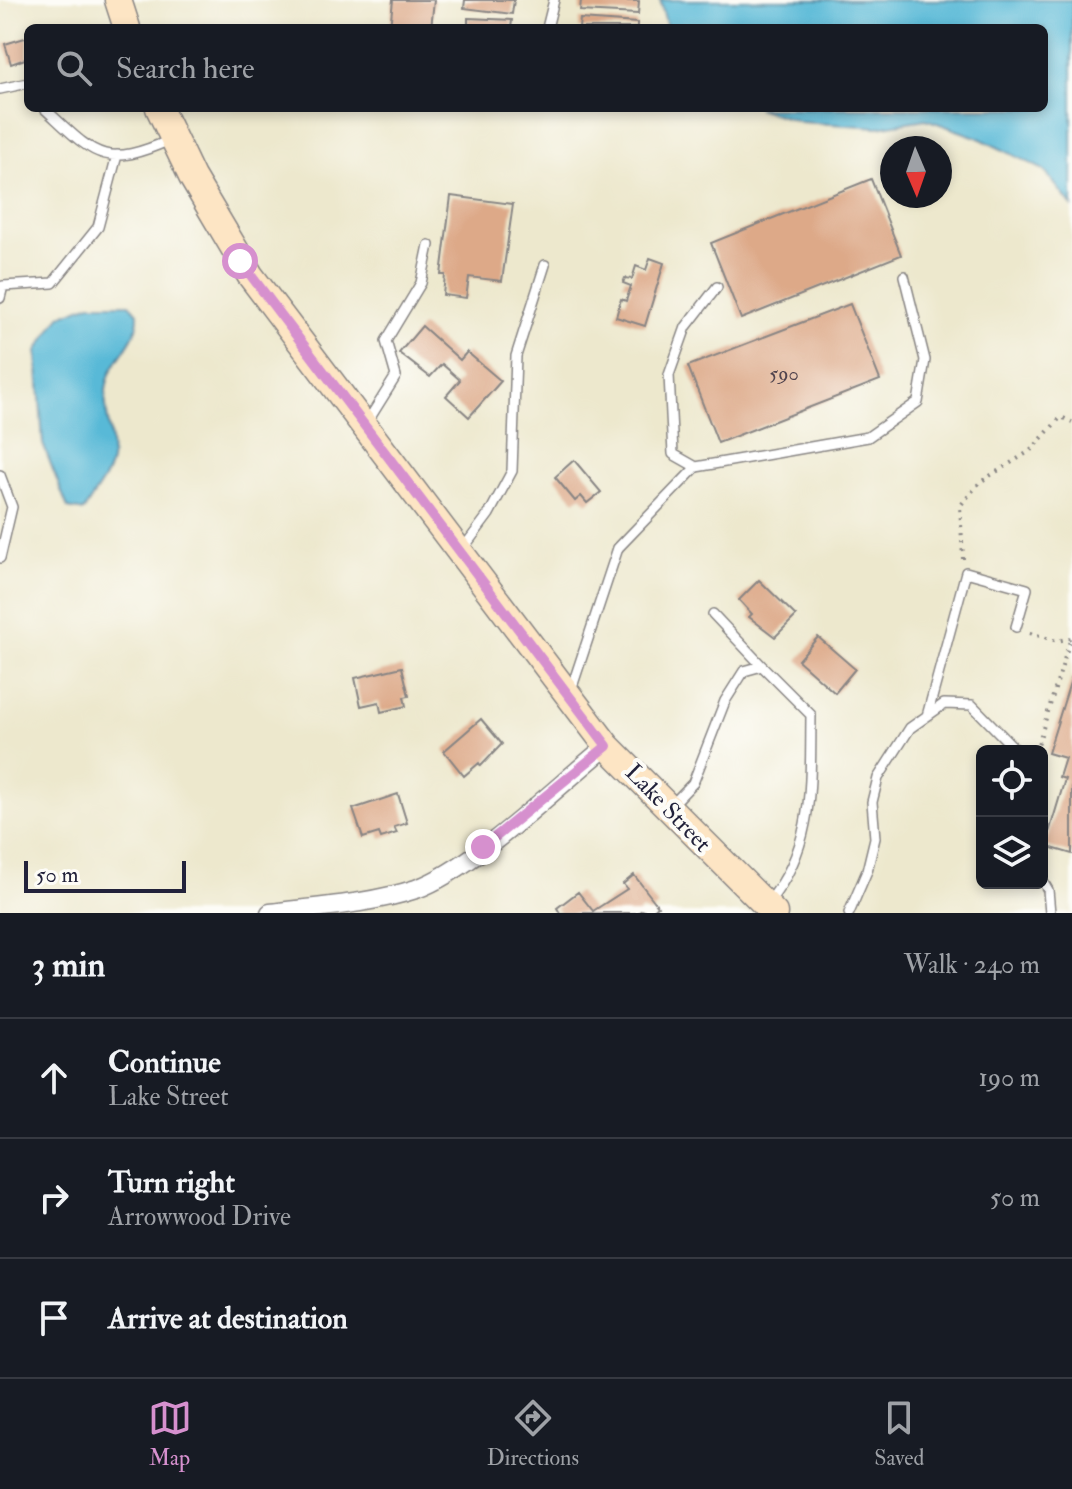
<!DOCTYPE html>
<meta charset="utf-8">
<style>
:root{--surface:#171b24;--page:#20242c;--text:#f1f3f6;--muted:#9ea1a6;--line:#363941;--accent:#d690ce}
body{margin:0;font-family:"IM FELL Double Pica",serif;background:var(--page);color:var(--text)}
.controls{position:absolute;right:24px;bottom:24px;display:grid;overflow:hidden;border-radius:12px;box-shadow:0 4px 12px #0003}
.controls button{width:72px;height:72px;display:grid;place-items:center;padding:0;border:0;border-bottom:2px solid var(--line);background:var(--surface);color:var(--text);font:40px sans-serif}
.compass{position:absolute;left:880px;top:136px;width:72px;height:72px;border-radius:50%;background:var(--surface);box-shadow:0 4px 12px #0003;rotate:178deg}
.scale{position:absolute;left:24px;bottom:20px;width:162px;box-sizing:border-box;padding-left:8px;border:4px solid #22223b;border-top:0;font-size:22px;line-height:28px;white-space:nowrap;color:#22223b;-webkit-text-stroke:6px #fdfcf7;paint-order:stroke}
.stop{position:absolute;width:24px;height:24px;margin:-18px;border:6px solid #d690ce;border-radius:50%;background:#fff}
.stop.end{background:#d690ce;border-color:#fff;box-shadow:0 2px 8px #0008}
.list{margin:0;padding:0;list-style:none}
h2{display:flex;justify-content:space-between;align-items:center;height:104px;margin:0;padding:0 32px;font-size:34px}
h2 small{font-size:26px;font-weight:400;color:var(--muted)}
.list li{display:grid;grid-template-columns:52px 1fr auto;gap:24px;align-items:center;box-sizing:border-box;height:120px;padding:0 32px;border-top:2px solid var(--line)}
.list b{display:block;font-size:30px;white-space:nowrap}
.list p{margin:0;font-size:26px;white-space:nowrap;color:var(--muted)}
.list em{font-size:26px;font-style:normal;color:var(--muted)}
.icon{flex:none;width:44px;height:44px;fill:none;stroke:currentColor;stroke-width:2;stroke-linecap:round;stroke-linejoin:round}
.map{position:relative;flex:none;width:1072px;height:913px;overflow:hidden}
.search{position:absolute;background:var(--surface);box-shadow:0 4px 12px #0003;left:24px;right:24px;top:24px;height:88px;display:flex;align-items:center;gap:20px;box-sizing:border-box;padding:0 28px;border-radius:12px;color:var(--muted);font-size:30px}
.sheet{height:464px;background:var(--surface)}
nav{display:flex;justify-content:space-around;align-items:center;box-sizing:border-box;height:112px;border-top:2px solid var(--line);background:var(--surface);font-size:22px;color:var(--muted)}
nav a{display:grid;justify-items:center;gap:4px}
nav .on{color:var(--accent)}
.map>svg:first-child{display:block}
.water{fill:#59b9d7;stroke:#3e6e89;stroke-width:2}
.building{fill:#dda988}
.lines{fill:none;stroke-linecap:round;stroke-linejoin:round}
.service-casing{stroke:#888584;stroke-width:12}
.minor-casing{stroke:#888584;stroke-width:21}
.secondary-casing{stroke:#888584;stroke-width:29}
.path{stroke:#888584;stroke-width:4;stroke-dasharray:2 6;stroke-linecap:butt}
.service{stroke:#fff;stroke-width:9}
.minor{stroke:#fff;stroke-width:18}
.secondary{stroke:#fde5c4;stroke-width:26}
.route{stroke:#d690ce;stroke-width:10}
.labels{text-anchor:middle;dominant-baseline:central;stroke-width:8;stroke-linejoin:round;paint-order:stroke}
.number-label{font-size:20px;fill:#51444e}
.street-label{font-size:24px;fill:#22223b;stroke:#fdfcf7}
</style>
<div class="map">
<svg width="1072" height="913" viewBox="0 0 1072 913">
<rect width="100%" height="100%" fill="#fdfcf7"/>
<filter id="ink" filterUnits="userSpaceOnUse"><feTurbulence type="fractalNoise" baseFrequency=".0125" numOctaves="2"/><feDisplacementMap in="SourceGraphic" scale="16" xChannelSelector="R" yChannelSelector="G"/><feConvolveMatrix kernelMatrix="1 2 1 2 8 2 1 2 1" color-interpolation-filters="sRGB"/></filter>
<filter id="wash" filterUnits="userSpaceOnUse"><feTurbulence type="fractalNoise" baseFrequency=".006" numOctaves="4" result="noise"/><feDisplacementMap in="SourceGraphic" scale="32" xChannelSelector="R" yChannelSelector="G"/><feGaussianBlur stdDeviation="1.8" result="paint"/><feColorMatrix in="noise" values="0 0 0 0 0 0 0 0 0 0 0 0 0 0 0 0 0 1.4 0 .05"/><feComposite in="paint" operator="in"/></filter>
<g filter="url(#wash)">
<rect width="100%" height="100%" fill="#ede8cd"/>
<!-- water -->
<path class="water" d="M660,0h412v206l-28,-36 -65,-32 -53,-19 -48,8 -77,-5 -44,-14h287v-80h-377z
M90,304h40l8,9c1,26 -18,38 -28,61 -12,31 5,56 1,87 -2,15 -20,36 -27,50l-16,-3 -25,-64 -6,-93 23,-35z"/>
<g id="blocks">
<!-- building -->
<path class="building" d="M393,0h41l-3,28h-41z
M465,0h49l-2,14 -48,-6z
M581,0l58,1 -1,13 -58,-3z
M468,18l44,2 -1,8h-43z
M580,19l57,4v5h-58z
M28,37v21l-17,6 -6,-20z
M871,179l30,76 -160,64 -30,-76z
M451,196l62,8 -11,77 -33,-4 -3,21 -23,-3 2,-20h-4z
M650,258l14,5 -19,63 -29,-9 5,-18 5,2 5,-15 -8,-3 2,-5 7,1 4,-13 10,4z
M850,304l30,76 -162,63 -30,-77z
M422,326l38,34 7,-8 34,29 -32,36 -23,-21 14,-16 -18,-16 -12,13 -31,-24z
M574,460l27,32 -14,11 -6,-7 -6,5 -20,-24z
M759,580l37,36 -21,21 -26,-20 3,-3 -13,-14z
M818,637l37,32 -20,24 -37,-33z
M402,667l7,29 -5,1 2,9 -25,6 -2,-10 -18,4 -6,-28z
M1072,676v178l-27,-8 20,-67 -6,-2 6,-19 -17,-5z
M481,719l21,25 -21,22 -2,-3 -15,13 -20,-25z
M398,794l9,29 -13,4 3,6 -16,5 -2,-5 -16,5 -10,-29z
M634,875l24,31 -8,7 -8,-3 -5,3h-77l-3,-5 21,-16 15,19 34,-22 -4,-5z"/>
</g>
</g>
<g filter="url(#ink)">
<use href="#blocks" fill-opacity="0" stroke="#888584" stroke-width="2"/>
<g class="lines">
<defs>
<path id="service" d="M547,28l7,-28
M0,89l28,-6
M44,108c50,46 58,62 126,32
M0,298l3,-12 50,-3 45,-56 19,-72
M366,424l30,-48 -10,-35 35,-58 8,-38
M696,467l-23,-13 -4,-79 17,-48 31,-40
M0,475l12,32 -12,51
M462,550l27,-36 23,-43 4,-115 29,-91
M713,614l49,52
M570,693l48,-145 78,-81 172,-30 50,-35 7,-42 -21,-84
M927,716l39,-144 61,17 -11,38
M669,808l24,-25 32,-82 19,-30 18,-5 49,49c-1,70 4,131 -43,188
M1042,880l6,10 2,23
M849,913l18,-42 8,-33 -3,-36 6,-24 32,-50 34,-24 28,1 45,46"/>
<path id="minor" d="M270,913c48,-6 100,-9 146,-24 57,-20 141,-103 191,-143"/>
<path id="secondary" d="M118,0l9,28
M159,108l33,69 58,98 357,471 167,167"/>
</defs>
<!-- service casing -->
<use href="#service" class="service-casing"/>
<!-- minor casing -->
<use href="#minor" class="minor-casing"/>
<!-- secondary casing -->
<use href="#secondary" class="secondary-casing"/>
<!-- path -->
<path class="path" d="M963,559l-3,-53 20,-24 50,-31 31,-34 11,5
M1030,633l27,8 14,-3
M1036,751l35,-114"/>
<!-- service -->
<use href="#service" class="service"/>
<!-- minor -->
<use href="#minor" class="minor"/>
<!-- secondary -->
<use href="#secondary" class="secondary"/>
</g>
</g>
<g class="lines" filter="url(#ink)">
<!-- route -->
<path class="route" d="M240,261l367,485 -124,101"/>
</g>
<g class="labels">
<!-- number labels -->
<g class="number-label">
<text x="784" y="373">590</text>
</g>
<!-- street labels -->
<g class="street-label">
<text transform="translate(668 808) rotate(46)">Lake Street</text>
</g>
</g>
</svg>
<div class="controls">
<button><svg class="icon" aria-label="locate" viewBox="0 0 24 24"><circle cx="12" cy="12" r="6"/><path d="M12 2v4M12 18v4M2 12h4M18 12h4"/></svg></button>
<button><svg class="icon" aria-label="layers" viewBox="0 0 24 24"><path d="M12 4l9 5-9 5-9-5zM3 14l9 5 9-5"/></svg></button>
</div>
<svg class="compass" viewBox="-18 -18 36 36"><path d="M0-13l5 13h-10z" fill="#e53935"/><path d="M0 13l5-13h-10z" fill="#9ea1a6"/></svg>
<div class="scale">50 m</div>
<div class="stop" style="left:240px;top:261px"></div>
<div class="stop end" style="left:483px;top:847px"></div>
<div class="search"><svg class="icon" aria-label="search" viewBox="0 0 24 24"><circle cx="10" cy="10" r="6"/><path d="M15 15l6 6"/></svg>Search here</div>
</div>
<section class="sheet">
<h2>3 min<small>Walk · 240 m</small></h2>
<ul class="list">
<li><svg class="icon" aria-label="ahead" viewBox="0 0 24 24"><path d="M12 20V5M6 11l6-6 6 6"/></svg><div><b>Continue</b><p>Lake Street</p></div><em>190 m</em></li>
<li><svg class="icon" aria-label="right" viewBox="0 0 24 24"><path d="M7 20v-9h11M14 6l5 5-5 5"/></svg><div><b>Turn right</b><p>Arrowwood Drive</p></div><em>50 m</em></li>
<li><svg class="icon" aria-label="arrive" viewBox="0 0 24 24"><path d="M6 21V4h12l-3 4 3 4H6"/></svg><div><b>Arrive at destination</b></div></li>
</ul>
</section>
<nav>
<a class="on"><svg class="icon" aria-label="map" viewBox="0 0 24 24"><path d="M3 6l6-2 6 2 6-2v14l-6 2-6-2-6 2zM9 4v14M15 6v14"/></svg>Map</a>
<a><svg class="icon" aria-label="directions" viewBox="0 0 24 24"><path d="M12 3l9 9-9 9-9-9zM9 14v-3h6M13 9l2 2-2 2"/></svg>Directions</a>
<a><svg class="icon" aria-label="saved" viewBox="0 0 24 24"><path d="M7 4h10v16l-5-4-5 4z"/></svg>Saved</a>
</nav>
